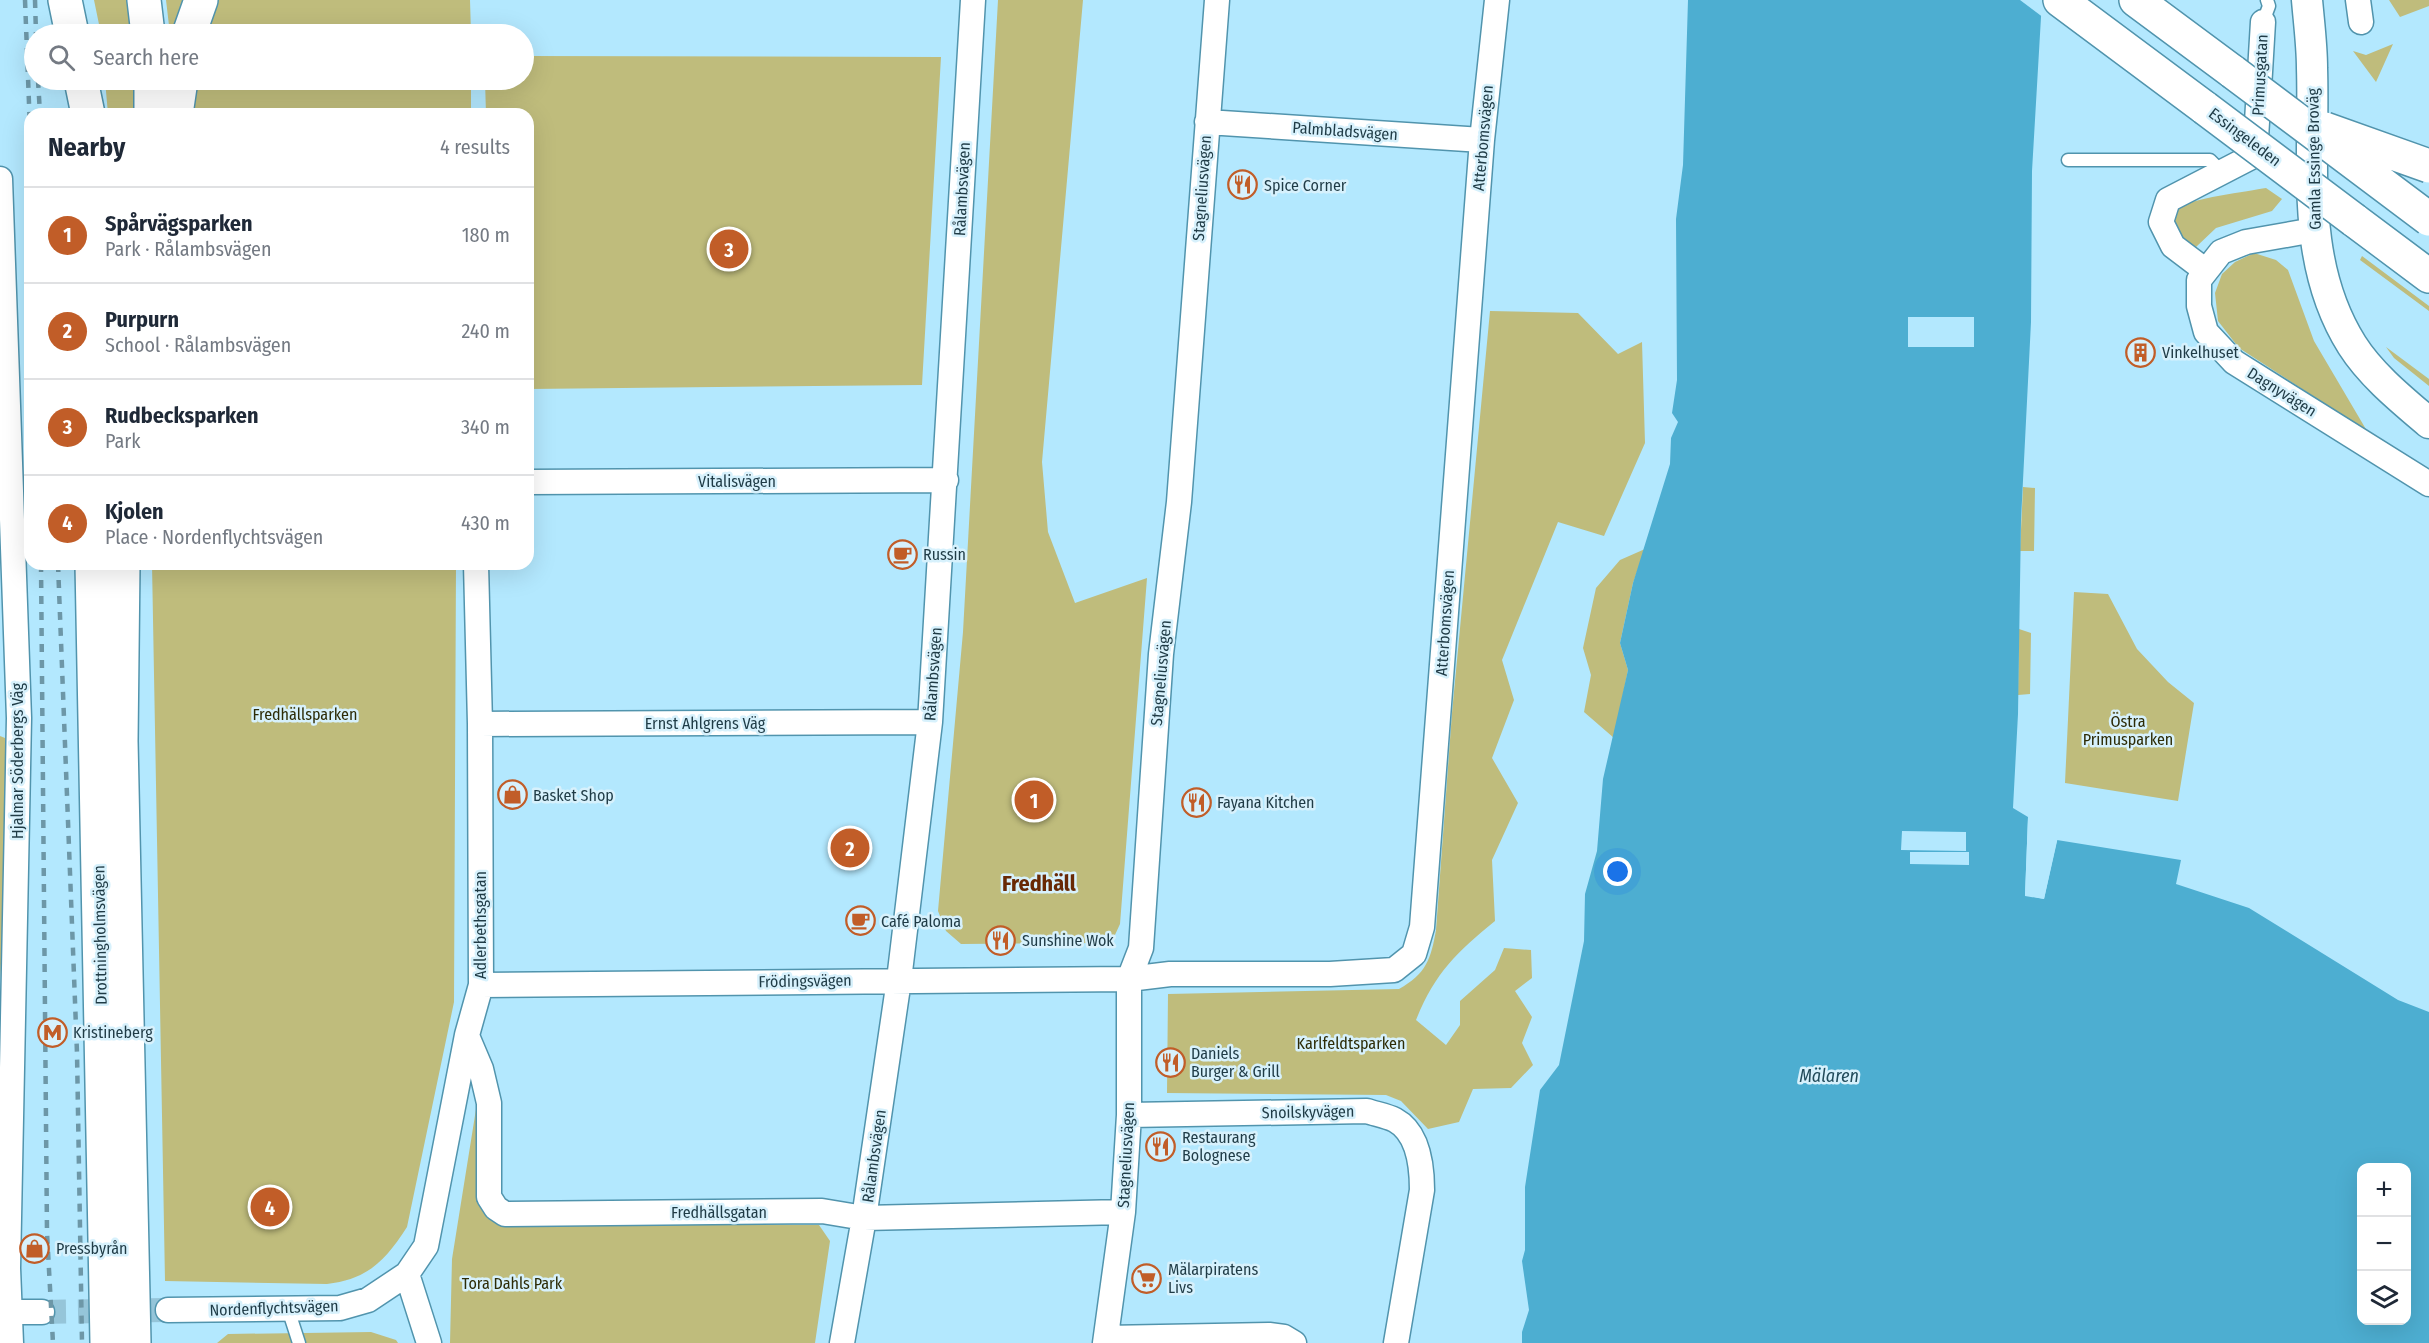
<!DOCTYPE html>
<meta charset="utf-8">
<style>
:root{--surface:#fff;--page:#f2f2f3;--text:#1f2937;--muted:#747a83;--line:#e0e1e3;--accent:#c15d28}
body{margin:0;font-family:"Fira Sans Condensed",sans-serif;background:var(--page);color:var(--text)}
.controls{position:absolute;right:18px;bottom:18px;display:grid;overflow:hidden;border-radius:12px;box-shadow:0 6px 24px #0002}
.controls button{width:54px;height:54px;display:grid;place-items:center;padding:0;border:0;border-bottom:2px solid var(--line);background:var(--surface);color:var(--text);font:30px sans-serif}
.you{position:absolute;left:1618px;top:872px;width:21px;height:21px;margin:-15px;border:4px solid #fff;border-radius:50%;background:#1a73e8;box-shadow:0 0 0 9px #1a73e833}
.badge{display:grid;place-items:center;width:39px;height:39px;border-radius:50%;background:var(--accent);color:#fff;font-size:20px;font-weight:700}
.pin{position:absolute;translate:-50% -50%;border:3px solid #fff;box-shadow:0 2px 6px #0006}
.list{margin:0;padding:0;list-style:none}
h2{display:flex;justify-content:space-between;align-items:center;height:78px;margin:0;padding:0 24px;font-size:26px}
h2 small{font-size:20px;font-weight:400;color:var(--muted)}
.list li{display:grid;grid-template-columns:39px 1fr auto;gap:18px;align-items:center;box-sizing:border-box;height:96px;padding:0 24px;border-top:2px solid var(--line)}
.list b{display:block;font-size:22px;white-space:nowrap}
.list p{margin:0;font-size:20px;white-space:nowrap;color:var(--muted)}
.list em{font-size:20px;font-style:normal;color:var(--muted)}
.icon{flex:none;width:33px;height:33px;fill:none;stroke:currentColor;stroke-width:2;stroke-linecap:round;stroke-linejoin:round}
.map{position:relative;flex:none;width:2429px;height:1343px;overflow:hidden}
.search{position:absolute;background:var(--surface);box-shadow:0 6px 24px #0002;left:24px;top:24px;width:510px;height:66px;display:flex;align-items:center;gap:15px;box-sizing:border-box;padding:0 21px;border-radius:33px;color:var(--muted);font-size:22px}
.panel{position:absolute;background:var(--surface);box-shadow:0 6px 24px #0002;left:24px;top:108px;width:510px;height:462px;border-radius:18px}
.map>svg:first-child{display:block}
.green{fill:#bfbc7c}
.water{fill:#4daed1;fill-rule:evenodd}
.pier{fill:#b3e8fe}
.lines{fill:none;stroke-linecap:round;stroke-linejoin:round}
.minor-tunnel{stroke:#95c5d9;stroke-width:24;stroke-dasharray:24 12;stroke-linecap:butt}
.service-casing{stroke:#5194ad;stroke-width:15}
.minor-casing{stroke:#5194ad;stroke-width:27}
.tertiary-casing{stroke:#5194ad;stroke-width:33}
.secondary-casing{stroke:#5194ad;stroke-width:36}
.primary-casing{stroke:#5194ad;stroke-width:36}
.motorway-casing{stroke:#5194ad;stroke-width:36}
.service{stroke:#fff;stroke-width:12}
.minor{stroke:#fff;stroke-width:24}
.tertiary{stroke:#fff;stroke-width:30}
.secondary{stroke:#fff;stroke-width:33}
.primary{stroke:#fff;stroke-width:33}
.motorway{stroke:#fff;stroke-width:33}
.rail{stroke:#6d97a7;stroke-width:4.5;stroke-dasharray:8 8;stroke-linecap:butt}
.motorway-bridge-casing{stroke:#5194ad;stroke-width:36;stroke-linecap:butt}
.motorway-bridge{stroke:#fff;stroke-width:33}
.labels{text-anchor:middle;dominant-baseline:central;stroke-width:5;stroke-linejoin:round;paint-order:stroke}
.street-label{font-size:16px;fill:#1f3b46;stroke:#d7f1fc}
.poi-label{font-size:16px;fill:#1f3b46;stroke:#d7f1fc;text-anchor:start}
.park-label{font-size:16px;fill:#2d2b06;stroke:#d7f1fc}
.water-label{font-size:18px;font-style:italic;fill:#214b5a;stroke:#d7f1fc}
.district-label{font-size:22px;font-weight:bold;fill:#682905;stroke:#d7f1fc}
</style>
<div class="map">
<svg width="2429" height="1343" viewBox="0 0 2429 1343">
<rect width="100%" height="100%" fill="#b3e8fe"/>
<!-- green -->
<path class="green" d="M94,0h35l3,34h-31z
M166,0h20l-10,34h-6z
M216,0h254l1,34h-265z
M998,0h85l-41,462 6,70 27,71 72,-25 -27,346 -6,13 -8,6 -145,1 -15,-13 -8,-20 25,-279z
M2389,0h40v6l-29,11z
M2393,44l-17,38 -23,-31 13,4z
M524,56l417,1 -19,328 -394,4v-275h-42l-1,-34h39z
M105,80h30l2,34h-29z
M198,80h273v34h-279z
M2266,188l16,11 -10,12 -56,17 -20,19 -17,-11 -6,-15c1,-4 3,-10 6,-13 8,-9 71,-17 87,-20z
M2254,253l22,7 12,10 26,71 53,90 -128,-83 -21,-27 -3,-28 7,-19 13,-12z
M2362,256l67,50v5l-69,-51z
M1490,311l88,2 40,41 24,-12 3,101 -41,93 -46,-14 -56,138 12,40 -22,58 26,45 -26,57 3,61c-39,32 -60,52 -79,99l30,25 14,-20v-24l35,-31 9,-22 27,2 1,28 -17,13 17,26 -10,26 11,22 -22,23 -38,1 -14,33 -31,7 -27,-28 -15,-6 -219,-2 1,-99 231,-5c27,-15 32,-30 37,-59l16,-217z
M2386,347l43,32v7l-35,-28z
M2023,487l12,1 -1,63h-14z
M1645,549l-12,34 -13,60 8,27 -14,68 -30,-26 7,-37 -8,-27 13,-60 24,-28z
M152,564h304l-2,438 -47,225c-22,34 -39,52 -80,57l-162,-3z
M2074,592l34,2 29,55 31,33 26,21 -16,98 -113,-18z
M2019,629l12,4 -1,61 -12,1z
M0,736l5,2 3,106 -8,136z
M477,1103l24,121 318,1 11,16 -15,102h-365l2,-84z
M371,1332l25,8 2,3h-181l11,-9z"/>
<!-- water -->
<path class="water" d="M1688,0h354l-10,171 -1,151 -10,198 -3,194 -5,94 15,9 -3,78 19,4 13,-59 124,20 -5,24 73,24 149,92 31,12v331h-907v-11l7,-22 -7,-49 3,-11v-63l15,-97 19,-25 25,-124 1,-47 12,-43 6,-72 25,-109 -8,-27 13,-60 37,-119 1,-26 7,-16 -6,-9 5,-33 -1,-161 7,-54zM2362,1168h44v152h-44z"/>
<!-- pier -->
<path class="pier" d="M2020,0h25l-1,18z
M1908,317h66v30h-66z
M2028,817h3l-3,76 14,2 12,-56 4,-2 -14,62 -19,-3z
M1902,831l64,1v19l-65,-1z
M1910,852h59v13l-59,-1z"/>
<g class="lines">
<!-- minor-tunnel -->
<path class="minor-tunnel" d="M42,1312l126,-2"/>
<defs>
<path id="service" d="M2263,22l6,-16 -2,-6
M2068,160h142l12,12
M288,1309l11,34"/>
<path id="minor" d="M2358,0l3,22
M1207,122l275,18
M0,179l19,539 -11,550 3,75
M2314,230l-68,12 -25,10 -22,28v26l7,26 28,30 195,122
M2206,271l-33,-25 -12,-24 7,-22 87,-45 8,-133
M528,482l418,-2
M480,724l450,-2
M481,985l648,-6 41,-5h160l64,-4 20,-16 8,-27 60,-787 15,-140
M467,1036l14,33 8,34v94l7,11 9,6 317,-3 42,7 259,-6
M1129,1115l238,-4c9,3 20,5 28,9 24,13 27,47 27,70l-26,153
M407,1274l22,69
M168,1310l172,-2 28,-8 39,-26 19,-28 41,-211 14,-50 -1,-261 -4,-160
M0,1312h42
M1106,1338l163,-3 15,2 10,6
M842,1343l22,-125 35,-238 31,-258 43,-722
M1105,1343l18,-131 6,-97v-136l12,-31 20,-294 18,-152 38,-502"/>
<path id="tertiary" d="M2307,0c2,23 5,46 5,68 3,94 -13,193 40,277 19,30 50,55 77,78"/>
<path id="secondary" d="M144,0l4,34
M151,80v34"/>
<path id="primary" d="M92,564l15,779
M123,564l-2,177 13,602"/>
<path id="motorway" d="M65,0l7,34
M2060,0l145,108
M2136,0l97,72
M189,34l12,-34
M81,80l7,34
M176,114l5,-34
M2354,220l75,56"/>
</defs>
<!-- service casing -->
<use href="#service" class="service-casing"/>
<!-- minor casing -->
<use href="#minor" class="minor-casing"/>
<!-- tertiary casing -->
<use href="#tertiary" class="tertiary-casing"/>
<!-- secondary casing -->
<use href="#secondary" class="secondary-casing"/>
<!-- primary casing -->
<use href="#primary" class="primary-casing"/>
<!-- motorway casing -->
<use href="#motorway" class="motorway-casing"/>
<!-- service -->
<use href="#service" class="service"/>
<!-- minor -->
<use href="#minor" class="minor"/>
<!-- tertiary -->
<use href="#tertiary" class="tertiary"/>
<!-- secondary -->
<use href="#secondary" class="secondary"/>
<!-- primary -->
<use href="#primary" class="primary"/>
<!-- motorway -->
<use href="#motorway" class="motorway"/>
<!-- rail -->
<path class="rail" d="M25,0l5,129
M35,0l1,34
M38,80l2,34
M41,564l6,669 6,110
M58,564l19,489 5,290"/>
<defs>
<path id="motorway-bridge" d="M2233,72l196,147
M2205,108l149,112
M2325,129l104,37"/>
</defs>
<!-- motorway-bridge casing -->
<use href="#motorway-bridge" class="motorway-bridge-casing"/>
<!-- motorway-bridge -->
<use href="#motorway-bridge" class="motorway-bridge"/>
</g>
<!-- icons -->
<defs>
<symbol id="restaurant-ring" viewBox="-11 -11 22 22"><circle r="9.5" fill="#d7f1fc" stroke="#c15d28" stroke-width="1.5"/><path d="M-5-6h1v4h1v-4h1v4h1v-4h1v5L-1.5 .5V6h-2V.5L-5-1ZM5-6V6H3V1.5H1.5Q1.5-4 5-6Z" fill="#c15d28"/></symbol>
<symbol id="building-ring" viewBox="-11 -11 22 22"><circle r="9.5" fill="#d7f1fc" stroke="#c15d28" stroke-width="1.5"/><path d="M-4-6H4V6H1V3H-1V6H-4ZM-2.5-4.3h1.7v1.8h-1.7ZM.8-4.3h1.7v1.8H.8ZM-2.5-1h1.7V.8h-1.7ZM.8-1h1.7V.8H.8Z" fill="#c15d28"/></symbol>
<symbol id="cafe-ring" viewBox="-11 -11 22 22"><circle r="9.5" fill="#d7f1fc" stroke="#c15d28" stroke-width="1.5"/><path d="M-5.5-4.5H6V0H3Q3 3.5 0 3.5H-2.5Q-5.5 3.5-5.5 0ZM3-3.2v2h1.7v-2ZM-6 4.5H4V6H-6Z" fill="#c15d28"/></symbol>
<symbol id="shop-ring" viewBox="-11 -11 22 22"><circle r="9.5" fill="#d7f1fc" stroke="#c15d28" stroke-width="1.5"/><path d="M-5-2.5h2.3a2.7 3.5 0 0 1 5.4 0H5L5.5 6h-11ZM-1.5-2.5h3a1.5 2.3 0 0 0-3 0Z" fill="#c15d28"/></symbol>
<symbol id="metro-ring" viewBox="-11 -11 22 22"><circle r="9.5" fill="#d7f1fc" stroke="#c15d28" stroke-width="1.5"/><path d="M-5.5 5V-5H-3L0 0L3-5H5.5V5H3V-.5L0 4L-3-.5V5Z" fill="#c15d28"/></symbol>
<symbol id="supermarket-ring" viewBox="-11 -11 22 22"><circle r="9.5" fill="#d7f1fc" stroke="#c15d28" stroke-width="1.5"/><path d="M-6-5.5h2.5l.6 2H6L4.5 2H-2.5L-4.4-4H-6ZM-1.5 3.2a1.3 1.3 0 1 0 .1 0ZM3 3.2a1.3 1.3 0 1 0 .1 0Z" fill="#c15d28"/></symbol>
</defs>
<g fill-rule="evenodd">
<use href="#restaurant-ring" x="1226" y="168" width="33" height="33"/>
<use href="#building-ring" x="2124" y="336" width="33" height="33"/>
<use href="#cafe-ring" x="886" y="538" width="33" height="33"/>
<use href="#shop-ring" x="496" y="778" width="33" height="33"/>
<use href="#restaurant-ring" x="1180" y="786" width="33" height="33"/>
<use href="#cafe-ring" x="844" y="904" width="33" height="33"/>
<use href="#restaurant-ring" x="984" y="924" width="33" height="33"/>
<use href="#metro-ring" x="36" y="1016" width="33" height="33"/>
<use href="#restaurant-ring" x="1154" y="1046" width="33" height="33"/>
<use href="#restaurant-ring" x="1144" y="1130" width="33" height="33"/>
<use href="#shop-ring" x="18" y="1232" width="33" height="33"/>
<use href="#supermarket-ring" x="1130" y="1262" width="33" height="33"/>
</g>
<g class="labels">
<!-- street labels -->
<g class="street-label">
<text transform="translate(2260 75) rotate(-87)">Primusgatan</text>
<text transform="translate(1345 131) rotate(4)">Palmbladsvägen</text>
<text transform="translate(2245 137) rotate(37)">Essingeleden</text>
<text transform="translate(1483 138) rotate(-85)">Atterbomsvägen</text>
<text transform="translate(2314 159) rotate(-91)">Gamla Essinge Broväg</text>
<text transform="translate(1202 188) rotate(-86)">Stagneliusvägen</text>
<text transform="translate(962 189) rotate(-87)">Rålambsvägen</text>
<text transform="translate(2282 392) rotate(32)">Dagnyvägen</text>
<text x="737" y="481">Vitalisvägen</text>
<text transform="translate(1445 623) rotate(-86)">Atterbomsvägen</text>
<text transform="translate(1161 673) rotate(-85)">Stagneliusvägen</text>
<text transform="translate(933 674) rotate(-86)">Rålambsvägen</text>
<text x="705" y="723">Ernst Ahlgrens Väg</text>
<text transform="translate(17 761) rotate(-90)">Hjalmar Söderbergs Väg</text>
<text transform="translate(480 925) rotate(-90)">Adlerbethsgatan</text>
<text transform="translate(100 935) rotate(-91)">Drottningholmsvägen</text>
<text transform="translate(805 981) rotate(-1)">Frödingsvägen</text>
<text transform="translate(1308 1112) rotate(-1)">Snoilskyvägen</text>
<text transform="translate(1126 1155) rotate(-87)">Stagneliusvägen</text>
<text transform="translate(874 1156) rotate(-82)">Rålambsvägen</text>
<text x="719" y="1212">Fredhällsgatan</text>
<text transform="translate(274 1308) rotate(-2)">Nordenflychtsvägen</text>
</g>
<!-- poi labels -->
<g class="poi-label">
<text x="1264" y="185">Spice Corner</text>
<text x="2162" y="352">Vinkelhuset</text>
<text x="923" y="554">Russin</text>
<text x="533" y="795">Basket Shop</text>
<text x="1217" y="802">Fayana Kitchen</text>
<text x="881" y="921">Café Paloma</text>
<text x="1022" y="940">Sunshine Wok</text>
<text x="73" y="1032">Kristineberg</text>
<text x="1191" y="1053">Daniels<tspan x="1191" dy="18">Burger &amp; Grill</tspan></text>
<text x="1182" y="1137">Restaurang<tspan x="1182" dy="18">Bolognese</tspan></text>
<text x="56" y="1248">Pressbyrån</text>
<text x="1168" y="1269">Mälarpiratens<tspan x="1168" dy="18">Livs</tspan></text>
</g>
<!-- park labels -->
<g class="park-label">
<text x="305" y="714">Fredhällsparken</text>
<text x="2128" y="721">Östra<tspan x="2128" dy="18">Primusparken</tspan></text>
<text x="1351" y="1043">Karlfeldtsparken</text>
<text x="512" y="1283">Tora Dahls Park</text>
</g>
<!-- water labels -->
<g class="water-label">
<text x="1829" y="1076">Mälaren</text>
</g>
<!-- district labels -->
<g class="district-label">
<text x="1039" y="883">Fredhäll</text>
</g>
</g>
</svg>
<div class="controls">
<button>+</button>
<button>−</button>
<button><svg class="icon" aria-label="layers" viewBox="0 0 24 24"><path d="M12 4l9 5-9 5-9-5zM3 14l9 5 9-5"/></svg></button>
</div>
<div class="you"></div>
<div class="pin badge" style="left:1034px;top:800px">1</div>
<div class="pin badge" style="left:850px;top:848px">2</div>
<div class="pin badge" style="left:729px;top:249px">3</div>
<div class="pin badge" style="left:270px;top:1207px">4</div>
<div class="search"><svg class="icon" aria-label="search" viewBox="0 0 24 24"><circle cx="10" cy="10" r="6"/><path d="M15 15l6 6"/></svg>Search here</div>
<section class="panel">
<h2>Nearby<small>4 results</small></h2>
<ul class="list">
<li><span class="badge">1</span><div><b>Spårvägsparken</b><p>Park · Rålambsvägen</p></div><em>180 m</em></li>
<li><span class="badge">2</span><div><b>Purpurn</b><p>School · Rålambsvägen</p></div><em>240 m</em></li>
<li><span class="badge">3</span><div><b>Rudbecksparken</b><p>Park</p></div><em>340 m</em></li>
<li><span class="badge">4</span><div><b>Kjolen</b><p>Place · Nordenflychtsvägen</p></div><em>430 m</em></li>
</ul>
</section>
</div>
